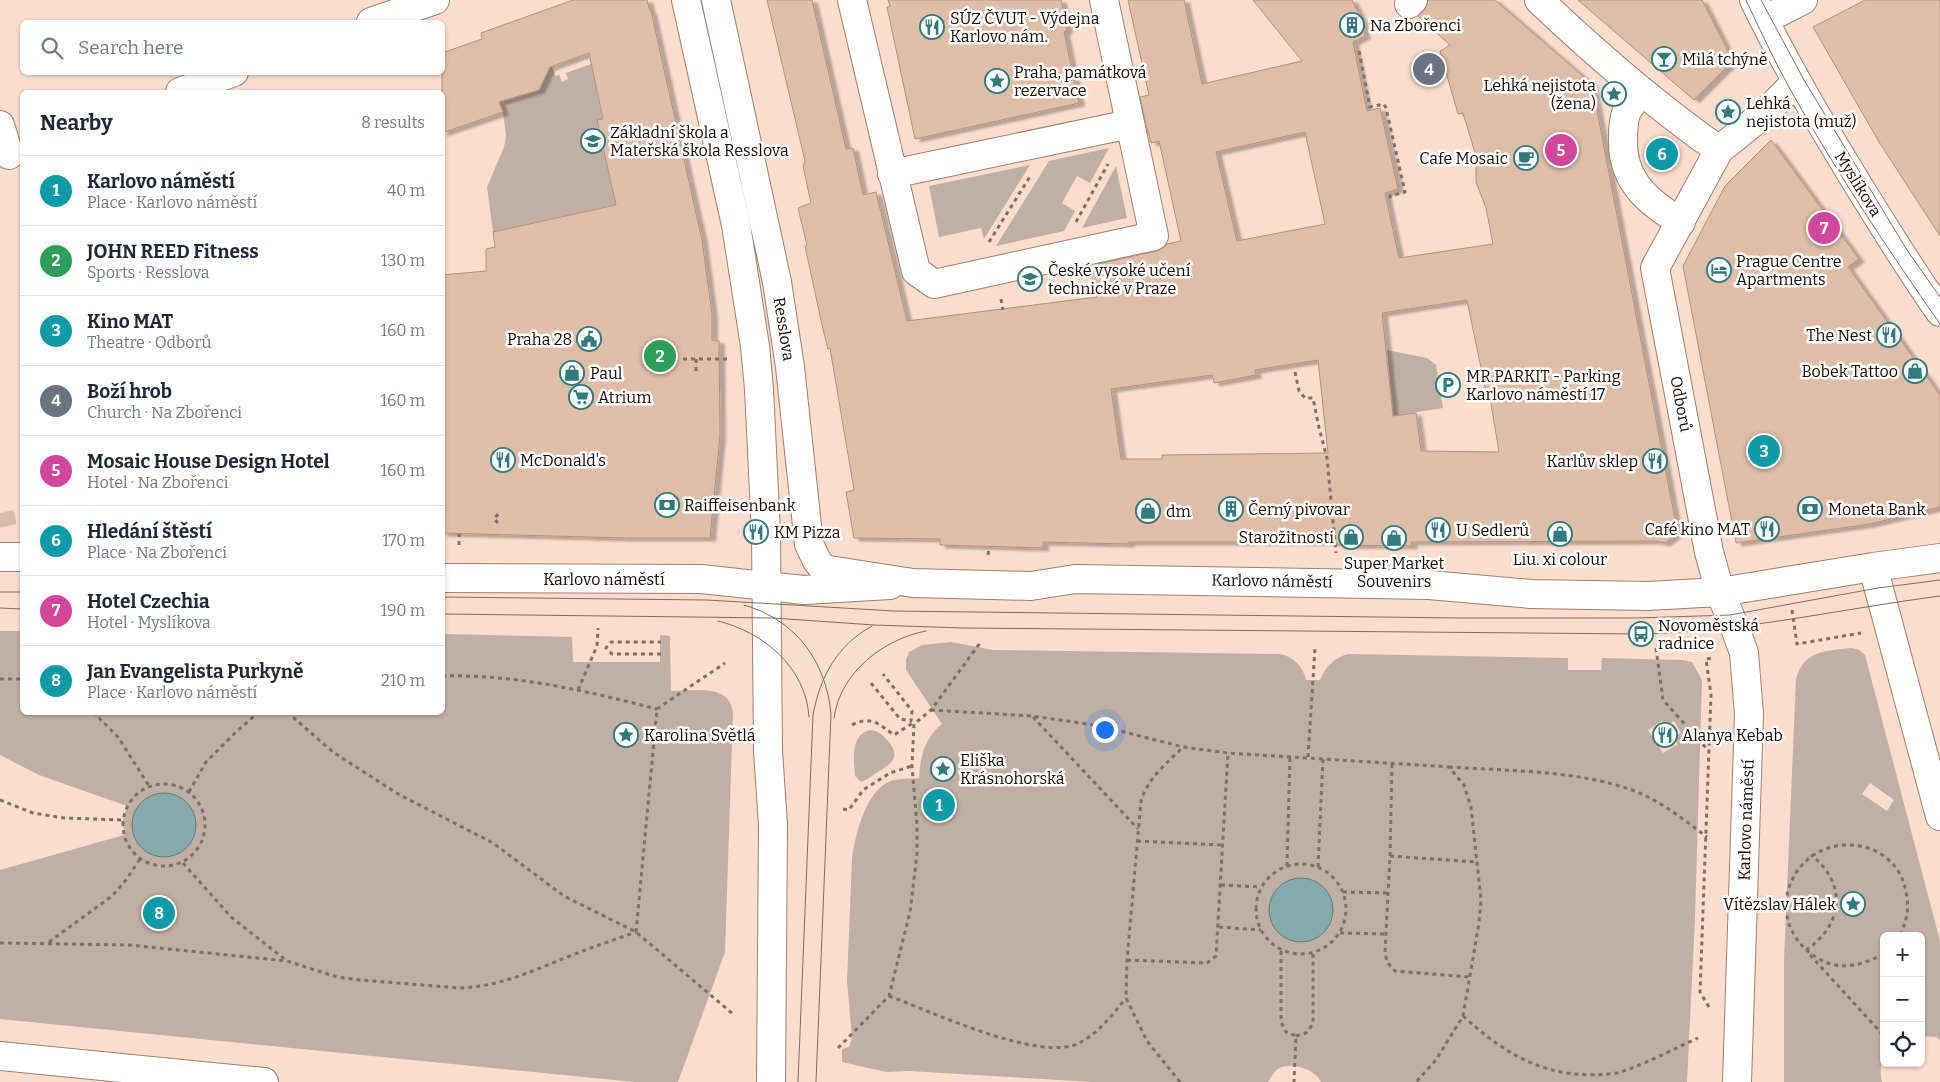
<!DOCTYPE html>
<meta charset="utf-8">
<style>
:root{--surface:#fff;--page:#f6f6f7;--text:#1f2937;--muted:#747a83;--line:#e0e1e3;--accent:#ea580c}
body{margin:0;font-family:Bitter,serif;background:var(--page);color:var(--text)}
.controls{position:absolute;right:15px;bottom:15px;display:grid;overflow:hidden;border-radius:8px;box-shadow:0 1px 4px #0004}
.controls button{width:45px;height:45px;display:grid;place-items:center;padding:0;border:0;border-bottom:1px solid var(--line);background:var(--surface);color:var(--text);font:25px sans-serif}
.you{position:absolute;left:1104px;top:729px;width:18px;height:18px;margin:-12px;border:4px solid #fff;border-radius:50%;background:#1a73e8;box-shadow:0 0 0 8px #1a73e833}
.badge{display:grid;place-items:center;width:32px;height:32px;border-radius:50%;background:var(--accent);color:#fff;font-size:16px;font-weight:700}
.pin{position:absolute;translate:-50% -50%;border:2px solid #fff;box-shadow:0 1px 5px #0006}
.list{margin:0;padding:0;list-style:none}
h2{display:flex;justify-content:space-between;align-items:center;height:65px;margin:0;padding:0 20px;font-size:21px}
h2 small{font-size:16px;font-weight:400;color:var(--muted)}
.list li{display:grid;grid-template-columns:32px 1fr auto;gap:15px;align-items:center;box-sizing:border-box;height:70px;padding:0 20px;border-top:1px solid var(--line)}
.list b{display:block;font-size:19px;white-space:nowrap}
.list p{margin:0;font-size:16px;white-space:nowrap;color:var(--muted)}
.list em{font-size:16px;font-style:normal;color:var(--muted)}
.icon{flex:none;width:28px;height:28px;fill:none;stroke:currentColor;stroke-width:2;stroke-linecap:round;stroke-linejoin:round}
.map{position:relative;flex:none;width:1940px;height:1082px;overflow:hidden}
.search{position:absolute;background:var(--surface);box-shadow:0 1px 4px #0004;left:20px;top:20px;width:425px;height:55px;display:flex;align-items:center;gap:12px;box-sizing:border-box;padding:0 18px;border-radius:8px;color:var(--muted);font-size:19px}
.panel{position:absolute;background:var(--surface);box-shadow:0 1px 4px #0004;left:20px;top:90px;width:425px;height:625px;border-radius:8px}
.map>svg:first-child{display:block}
.green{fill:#c2afa4;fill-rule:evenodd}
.water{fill:#85abad;stroke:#637b7a}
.building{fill:#e0bda7;stroke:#b2917c;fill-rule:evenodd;filter:url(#shadow)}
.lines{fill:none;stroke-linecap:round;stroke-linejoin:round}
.minor-tunnel{stroke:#d8bdae;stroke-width:28;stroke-dasharray:28 14;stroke-linecap:butt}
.minor-casing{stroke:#9f7f6b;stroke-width:30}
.major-casing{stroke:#9f7f6b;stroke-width:30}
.path{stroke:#837064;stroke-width:3;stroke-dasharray:4 4;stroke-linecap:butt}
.minor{stroke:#fff;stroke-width:28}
.major{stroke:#fff;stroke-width:28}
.tram{stroke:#806d62;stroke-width:1}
.labels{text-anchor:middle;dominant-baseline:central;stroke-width:5;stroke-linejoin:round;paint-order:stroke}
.poi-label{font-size:16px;fill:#150a04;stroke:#fff;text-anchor:start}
.street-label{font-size:16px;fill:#150a04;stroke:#fff}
</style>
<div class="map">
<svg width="1940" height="1082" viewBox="0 0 1940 1082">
<defs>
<filter id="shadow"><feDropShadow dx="5.5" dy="3" stdDeviation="1" flood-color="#0004"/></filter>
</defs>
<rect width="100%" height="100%" fill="#faddcc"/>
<!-- green -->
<path class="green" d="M594,63l18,25 -15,4 6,27 -6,2 10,43 30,36 -144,32 -6,-45 17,-40 2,-11 -3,-24 -10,-26 37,7 9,-3 4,-9 -3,-10 12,-5 3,10 4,-1 3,7 6,-3 -2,-6z
M1109,148l-19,35 -13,-7 -15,27 13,8 -11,20 -68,15 53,-85z
M1030,165l-46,74 -3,-11 -42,9 -10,-51z
M1116,166l11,52 -45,10z
M1387,350l40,8 9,7 7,43 -50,8z
M0,631h22v81h420l1,-78 129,3 1,25h87v-27l10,1 1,55c23,0 59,-8 62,22l-8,239 -47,130h-44l-634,-63v-149l124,-35 -1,-15 4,-14 -88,-31 -39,-20zM161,794l-25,45c-8,-23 2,-40 25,-45z
M951,642l42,8 286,4c14,2 24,12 27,26h14c6,-13 13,-22 28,-26l220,4v12h33l1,-12 80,2 10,2 10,18 -7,238 -8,164h-366c-6,-13 -30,-21 -43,-13 -5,3 -7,9 -10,13h-175l-184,-11 -23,1 -44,-10v-13l7,-2 3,-10 -5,-56 5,-122c3,-23 14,-70 39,-78 9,-3 19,-2 28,-3 1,-21 6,-41 23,-54l-36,-54v-10l3,-8 13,-7zM1662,721l4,6 8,-6 7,12 -7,4 4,7 -15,9 -15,-23zM1326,891c8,15 8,26 -1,40z
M1851,648l9,2 5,5 75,286v99l-4,-3 -15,-1v-100h-37v103l-2,2c3,15 -4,26 0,41h-98v-123l12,-280c8,-29 30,-28 55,-31zM1870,783l24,17 -7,11 -25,-17z
M870,730c9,1 13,5 19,12 14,18 -1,23 -14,32 -5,3 -8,6 -14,8l-6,-6c-1,-16 -5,-41 15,-46z"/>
<!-- water -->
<path class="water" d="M132 825a32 32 0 1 1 64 0a32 32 0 1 1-64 0Z
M1269 910a32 32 0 1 1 64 0a32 32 0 1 1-64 0Z"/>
<!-- building -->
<path class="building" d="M573,0h74l3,11h1l51,229 10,74v26l7,1 1,94 -10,103h-85l-183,-5v-258l44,-4v-22l9,-2 -2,-15 123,-27 -19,-85 6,-1 -14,-66 -39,14 -11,23 -40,12 4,10 -61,21v-80l40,-14 -1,-6z
M767,0h45l34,149 7,-1 10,47 13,-3 31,129 190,-24 -8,-31 68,-15 10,-7 14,-3 -22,-100 -8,2 -6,-23 -5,-23 9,-2 -21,-95h56l18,84 100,-23 -49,-61h99l9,18 4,18 -12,6 14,69 13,-3 18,81 -13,4 14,65 94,-14 -7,-36 -10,-26v-26l-13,-43 -5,1 -18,-63 10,-6 -32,-29 6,-5 4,-11h67l97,84 82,430 3,8 1,5 -4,9 -9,7 -9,-2 -245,1 1,4 -75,-1v-3h-208v2l-86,-2v6l-103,-3v-6l-86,-1 -8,-46 8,-2 -24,-142 -2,1 -6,-24 -17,-79 2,-1 -9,-37 13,-5 -8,-37 2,-5zM1305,132l20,92 -88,17 -21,-89zM1467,300l19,92h3l10,60 -78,-1 -5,-38 -23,3 -11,-103zM1318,360l10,93 -166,2v4h-41l-10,-70 101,-14 2,8 42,-8 -1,-5z
M888,0h173l6,31 -3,1 15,71 -164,36 -28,-132 3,-1z
M1578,0h124l31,61 -39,39z
M1865,0h75v236l-61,-94 -66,-115z
M1771,140l88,119 -11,8 92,128v112l-70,17 -134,19 -53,-277 42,-80z"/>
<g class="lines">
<!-- minor-tunnel -->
<path class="minor-tunnel" d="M0,513l3,14"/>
<defs>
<path id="minor" d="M852,0l64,271 18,13 220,-48 -50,-236
M1539,0c58,55 114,104 180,150
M1754,0c31,64 67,124 104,185 27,43 53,86 82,127
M1409,4l4,-4
M1764,20l39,-20
M371,22l64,-22
M1796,82l-30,30 -47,38 -64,118 54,284 11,40 153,-25 67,-9
M180,92l54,-20
M1641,92c-5,6 -10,12 -14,19 -4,9 -4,21 -4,31 0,40 26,61 58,80
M0,125l9,30
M892,174l238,-50
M0,557h22
M1873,567l67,249
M442,578l259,1 103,11 86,-5
M0,1056l264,26"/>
<path id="major" d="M686,0l50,225 19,121 4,43 7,144 2,218 5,74 -2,257
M716,0l61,282 13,85 19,177 8,17 6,7 6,2 84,13 118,3 44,-7 354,6 102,9 117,2 72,-4 15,36 9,25 5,61 -12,368"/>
</defs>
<!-- minor casing -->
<use href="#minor" class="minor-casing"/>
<!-- major casing -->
<use href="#major" class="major-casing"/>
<!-- path -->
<path class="path" d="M1359,51l11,56 14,-3 2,4 19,84 -15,4 1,6
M1076,222l32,-58
M989,242l42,-67
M1001,299l2,11
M683,359h44
M696,359v14
M1295,372l4,19 6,7h8l6,30 8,30 9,95
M498,514l-4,5 4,4
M459,545v-11
M988,555l1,-8
M1792,610l5,34 64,-11
M1656,648l7,52 46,51
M661,654h-49l-6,-6 5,-6h50
M442,676c73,-2 145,15 215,33
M0,679h22
M871,683l29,36 11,2 1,-10 -29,-37
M578,690l19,-44 1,-18
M931,710l101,6 69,10 82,21 45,6 221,14 15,18 7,22 10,93 -2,23 -16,93 -27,44 -20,22
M93,712l25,25 31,49
M287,712l46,40 65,42 95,49 71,53 72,36 97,82
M1033,717l105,112
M852,725c19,-10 27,-1 42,10l19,-12
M1308,757l7,-109
M1392,764l-2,92 -5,96 2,10 8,9 74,6
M1449,767c61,4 126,3 183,23 28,10 52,30 75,47
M123 825a41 41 0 1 1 82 0a41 41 0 1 1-82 0Z
M189,792l17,-30 30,-30 23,-20
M0,800l33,13 31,5 59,2
M843,809l6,1 14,-20 27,-17 22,-7
M1137,841l85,4
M1390,856l87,6
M183,863l48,54 56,44
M1256 909a45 45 0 1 1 90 0a45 45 0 1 1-90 0Z
M1287,866l3,-110
M1318,867l5,-109
M1221,885l40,2
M1343,892l45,1
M1773,904l13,1
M1219,927l42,3
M636,932l21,-223 68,-46
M1340,933l45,1
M49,942l63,-46 14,-16 14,-21
M0,943l129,2 158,16 50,16 23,3 100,8c43,-2 71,-17 110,-32 22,-9 44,-16 66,-24
M1806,950c37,-25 42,-66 5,-95
M1281,951v71l5,10 10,4 -2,46
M1884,954c-24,12 -45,18 -68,3 -60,-38 -22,-126 48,-110 16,3 34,18 39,34 7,22 6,34 -3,55
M1810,955l74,81
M1127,960l80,3 9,-7 12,-203
M889,996c41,15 151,67 190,47 20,-10 33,-28 47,-45
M1709,1007l-9,-15 11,-297 -5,-36 8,-1
M1463,1016c45,41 88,66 154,57 27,-8 54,-23 81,-35
M1296,1036l10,-3 7,-9v-70
M838,1048l51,-52 21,-84 7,-58v-29l-5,-59 2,-42 17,-14 49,-67
M1180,1082l-33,-41 -21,-43 1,-38 14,-159c7,-23 25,-37 42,-54"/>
<!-- minor -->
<use href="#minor" class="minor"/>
<!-- major -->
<use href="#major" class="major"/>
<!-- tram -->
<path class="tram" d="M1746,0c14,30 28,60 44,89 45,81 97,159 150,235
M1761,0l43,80 103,170 33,47
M0,592h22
M442,597l265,3 187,11 564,7h179l93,-3 148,-27 62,-8
M744,605c52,15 82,56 87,109l-15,368
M0,608l22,1
M442,614l331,4 101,7 89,3 678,6c101,-2 199,-25 299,-38
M718,621c45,11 88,46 91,96
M834,718c6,-46 50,-79 92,-87
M798,1082l15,-367c7,-38 24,-70 59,-89"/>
</g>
<!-- icons -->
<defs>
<symbol id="building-ring" viewBox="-11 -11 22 22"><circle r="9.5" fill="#fff" stroke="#317a7e" stroke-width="1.5"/><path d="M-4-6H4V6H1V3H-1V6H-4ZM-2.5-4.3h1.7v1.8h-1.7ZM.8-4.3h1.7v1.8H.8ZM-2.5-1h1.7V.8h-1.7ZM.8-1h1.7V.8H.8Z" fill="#317a7e"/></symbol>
<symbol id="restaurant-ring" viewBox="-11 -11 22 22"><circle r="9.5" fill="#fff" stroke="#317a7e" stroke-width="1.5"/><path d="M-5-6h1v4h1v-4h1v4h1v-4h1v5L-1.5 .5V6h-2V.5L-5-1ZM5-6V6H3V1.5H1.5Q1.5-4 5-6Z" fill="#317a7e"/></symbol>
<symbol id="bar-ring" viewBox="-11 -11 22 22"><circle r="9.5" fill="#fff" stroke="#317a7e" stroke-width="1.5"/><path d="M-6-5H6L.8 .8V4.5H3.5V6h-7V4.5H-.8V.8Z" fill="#317a7e"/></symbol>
<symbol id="sight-ring" viewBox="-11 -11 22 22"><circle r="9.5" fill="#fff" stroke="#317a7e" stroke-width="1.5"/><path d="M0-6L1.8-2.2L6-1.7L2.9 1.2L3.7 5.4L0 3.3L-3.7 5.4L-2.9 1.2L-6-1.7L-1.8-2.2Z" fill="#317a7e"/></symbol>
<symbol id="school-ring" viewBox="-11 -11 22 22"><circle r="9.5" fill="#fff" stroke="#317a7e" stroke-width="1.5"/><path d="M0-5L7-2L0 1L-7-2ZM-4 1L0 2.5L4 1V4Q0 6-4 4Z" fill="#317a7e"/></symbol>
<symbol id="cafe-ring" viewBox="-11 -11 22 22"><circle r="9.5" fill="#fff" stroke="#317a7e" stroke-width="1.5"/><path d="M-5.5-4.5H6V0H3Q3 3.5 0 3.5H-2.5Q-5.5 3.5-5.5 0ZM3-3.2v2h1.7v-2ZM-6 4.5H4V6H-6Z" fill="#317a7e"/></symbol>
<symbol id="hotel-ring" viewBox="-11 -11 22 22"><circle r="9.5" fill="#fff" stroke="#317a7e" stroke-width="1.5"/><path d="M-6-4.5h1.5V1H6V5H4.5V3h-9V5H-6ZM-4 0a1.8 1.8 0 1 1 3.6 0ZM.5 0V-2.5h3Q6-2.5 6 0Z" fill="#317a7e"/></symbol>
<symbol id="university-ring" viewBox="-11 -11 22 22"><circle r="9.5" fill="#fff" stroke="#317a7e" stroke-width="1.5"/><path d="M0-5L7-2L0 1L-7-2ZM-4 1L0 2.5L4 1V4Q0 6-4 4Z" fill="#317a7e"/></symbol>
<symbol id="civic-ring" viewBox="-11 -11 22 22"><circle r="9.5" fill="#fff" stroke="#317a7e" stroke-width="1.5"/><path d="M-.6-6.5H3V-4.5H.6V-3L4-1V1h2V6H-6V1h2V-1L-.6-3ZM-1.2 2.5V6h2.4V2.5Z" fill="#317a7e"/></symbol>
<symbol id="shop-ring" viewBox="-11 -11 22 22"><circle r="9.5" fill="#fff" stroke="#317a7e" stroke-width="1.5"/><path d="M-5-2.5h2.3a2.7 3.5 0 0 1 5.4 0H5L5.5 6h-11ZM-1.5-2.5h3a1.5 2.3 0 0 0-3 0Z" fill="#317a7e"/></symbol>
<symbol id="parking-ring" viewBox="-11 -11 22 22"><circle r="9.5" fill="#fff" stroke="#317a7e" stroke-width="1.5"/><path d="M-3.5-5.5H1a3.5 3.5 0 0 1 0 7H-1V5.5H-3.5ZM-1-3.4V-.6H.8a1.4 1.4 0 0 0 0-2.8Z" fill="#317a7e"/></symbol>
<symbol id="supermarket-ring" viewBox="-11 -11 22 22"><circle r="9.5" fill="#fff" stroke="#317a7e" stroke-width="1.5"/><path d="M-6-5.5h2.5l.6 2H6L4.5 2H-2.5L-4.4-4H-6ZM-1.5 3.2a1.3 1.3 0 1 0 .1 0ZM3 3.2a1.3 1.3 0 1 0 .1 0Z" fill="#317a7e"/></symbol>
<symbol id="bank-ring" viewBox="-11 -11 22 22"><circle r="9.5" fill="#fff" stroke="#317a7e" stroke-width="1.5"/><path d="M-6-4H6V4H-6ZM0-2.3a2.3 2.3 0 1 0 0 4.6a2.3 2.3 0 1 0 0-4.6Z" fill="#317a7e"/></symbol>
<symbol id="bus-ring" viewBox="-11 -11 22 22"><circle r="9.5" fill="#fff" stroke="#317a7e" stroke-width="1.5"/><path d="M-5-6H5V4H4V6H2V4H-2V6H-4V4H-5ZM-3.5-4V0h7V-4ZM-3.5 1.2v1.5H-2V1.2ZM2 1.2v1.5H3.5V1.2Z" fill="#317a7e"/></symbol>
</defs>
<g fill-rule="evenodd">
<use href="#building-ring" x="1338" y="11" width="28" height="28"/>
<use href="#restaurant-ring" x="918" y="13" width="28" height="28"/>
<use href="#bar-ring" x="1650" y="45" width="28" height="28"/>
<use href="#sight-ring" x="983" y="67" width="28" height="28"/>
<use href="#sight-ring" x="1600" y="80" width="28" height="28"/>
<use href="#sight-ring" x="1714" y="98" width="28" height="28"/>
<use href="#school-ring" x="579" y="127" width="28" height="28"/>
<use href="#cafe-ring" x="1512" y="144" width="28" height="28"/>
<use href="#hotel-ring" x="1705" y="256" width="28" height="28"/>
<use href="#university-ring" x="1016" y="265" width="28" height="28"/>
<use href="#restaurant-ring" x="1875" y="321" width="28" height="28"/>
<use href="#civic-ring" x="575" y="325" width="28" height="28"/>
<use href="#shop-ring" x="1901" y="357" width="28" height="28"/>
<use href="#shop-ring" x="558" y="359" width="28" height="28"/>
<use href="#parking-ring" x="1434" y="371" width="28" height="28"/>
<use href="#supermarket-ring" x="567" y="383" width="28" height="28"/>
<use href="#restaurant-ring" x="489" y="446" width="28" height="28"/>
<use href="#restaurant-ring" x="1641" y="447" width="28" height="28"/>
<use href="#bank-ring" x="653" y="491" width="28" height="28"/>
<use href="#building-ring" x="1217" y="495" width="28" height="28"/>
<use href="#bank-ring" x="1796" y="495" width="28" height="28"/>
<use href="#shop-ring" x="1134" y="497" width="28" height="28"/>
<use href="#restaurant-ring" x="1753" y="515" width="28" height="28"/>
<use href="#restaurant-ring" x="1424" y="516" width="28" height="28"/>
<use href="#restaurant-ring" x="742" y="518" width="28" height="28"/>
<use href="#shop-ring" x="1546" y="520" width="28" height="28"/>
<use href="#shop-ring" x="1337" y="523" width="28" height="28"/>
<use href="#shop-ring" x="1380" y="524" width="28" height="28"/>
<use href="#bus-ring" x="1627" y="620" width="28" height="28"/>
<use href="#sight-ring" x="612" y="721" width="28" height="28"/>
<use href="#restaurant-ring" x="1651" y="721" width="28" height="28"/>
<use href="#sight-ring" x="929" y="755" width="28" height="28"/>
<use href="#sight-ring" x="1839" y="890" width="28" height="28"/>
</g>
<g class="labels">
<!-- poi labels -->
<g class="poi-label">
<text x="950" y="18">SÚZ ČVUT - Výdejna<tspan x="950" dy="18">Karlovo nám.</tspan></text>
<text x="1370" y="25">Na Zbořenci</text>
<text x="1682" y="59">Milá tchýně</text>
<text x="1014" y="72">Praha, památková<tspan x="1014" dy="18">rezervace</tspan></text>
<text x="1596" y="85" text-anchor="end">Lehká nejistota<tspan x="1596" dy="18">(žena)</tspan></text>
<text x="1746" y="103">Lehká<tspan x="1746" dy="18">nejistota (muž)</tspan></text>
<text x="610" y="132">Základní škola a<tspan x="610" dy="18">Mateřská škola Resslova</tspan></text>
<text x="1508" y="158" text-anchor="end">Cafe Mosaic</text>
<text x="1736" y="261">Prague Centre<tspan x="1736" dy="18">Apartments</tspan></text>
<text x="1048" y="270">České vysoké učení<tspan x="1048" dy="18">technické v Praze</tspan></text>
<text x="1872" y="335" text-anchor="end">The Nest</text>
<text x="572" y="339" text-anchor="end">Praha 28</text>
<text x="1898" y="371" text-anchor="end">Bobek Tattoo</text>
<text x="590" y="373">Paul</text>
<text x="1466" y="376">MR.PARKIT - Parking<tspan x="1466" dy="18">Karlovo náměstí 17</tspan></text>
<text x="598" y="397">Atrium</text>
<text x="520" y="460">McDonald's</text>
<text x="1638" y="461" text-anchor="end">Karlův sklep</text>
<text x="684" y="505">Raiffeisenbank</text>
<text x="1248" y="509">Černý pivovar</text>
<text x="1828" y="509">Moneta Bank</text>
<text x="1166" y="511">dm</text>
<text x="1750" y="529" text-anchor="end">Café kino MAT</text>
<text x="1456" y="530">U Sedlerů</text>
<text x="774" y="532">KM Pizza</text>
<text x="1334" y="537" text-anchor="end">Starožitnosti</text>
<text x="1560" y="559" text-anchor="middle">Liu. xi colour</text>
<text x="1394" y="563" text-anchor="middle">Super Market<tspan x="1394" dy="18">Souvenirs</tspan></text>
<text x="1658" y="625">Novoměstská<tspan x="1658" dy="18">radnice</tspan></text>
<text x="644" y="735">Karolina Světlá</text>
<text x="1682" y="735">Alanya Kebab</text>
<text x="960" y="760">Eliška<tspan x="960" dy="18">Krásnohorská</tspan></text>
<text x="1836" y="904" text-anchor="end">Vítězslav Hálek</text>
</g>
<!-- street labels -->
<g class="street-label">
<text transform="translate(1858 184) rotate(58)">Myslíkova</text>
<text transform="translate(784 329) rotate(81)">Resslova</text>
<text transform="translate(1681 404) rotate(79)">Odborů</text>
<text x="604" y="579">Karlovo náměstí</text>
<text transform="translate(1272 581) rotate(1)">Karlovo náměstí</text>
<text transform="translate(1746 820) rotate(-88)">Karlovo náměstí</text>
</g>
</g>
</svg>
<div class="controls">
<button>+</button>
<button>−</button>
<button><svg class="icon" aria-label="locate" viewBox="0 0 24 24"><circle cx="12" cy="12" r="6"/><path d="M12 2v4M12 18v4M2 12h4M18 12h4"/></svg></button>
</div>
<div class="you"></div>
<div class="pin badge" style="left:939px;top:805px;background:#0f9aa8">1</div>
<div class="pin badge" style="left:660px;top:356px;background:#2e9e5b">2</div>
<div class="pin badge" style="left:1764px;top:451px;background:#0f9aa8">3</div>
<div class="pin badge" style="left:1429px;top:69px;background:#6b7280">4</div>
<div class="pin badge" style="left:1561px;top:150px;background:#d1479c">5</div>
<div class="pin badge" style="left:1662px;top:154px;background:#0f9aa8">6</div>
<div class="pin badge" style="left:1824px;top:228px;background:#d1479c">7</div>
<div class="pin badge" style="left:159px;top:913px;background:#0f9aa8">8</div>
<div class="search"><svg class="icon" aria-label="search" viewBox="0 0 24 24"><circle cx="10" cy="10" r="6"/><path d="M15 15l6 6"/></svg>Search here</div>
<section class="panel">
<h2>Nearby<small>8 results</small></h2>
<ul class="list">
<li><span class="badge" style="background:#0f9aa8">1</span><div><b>Karlovo náměstí</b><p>Place · Karlovo náměstí</p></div><em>40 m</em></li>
<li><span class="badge" style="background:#2e9e5b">2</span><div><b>JOHN REED Fitness</b><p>Sports · Resslova</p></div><em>130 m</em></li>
<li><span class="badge" style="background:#0f9aa8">3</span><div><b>Kino MAT</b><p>Theatre · Odborů</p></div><em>160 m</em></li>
<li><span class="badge" style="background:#6b7280">4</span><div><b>Boží hrob</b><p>Church · Na Zbořenci</p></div><em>160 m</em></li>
<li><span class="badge" style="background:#d1479c">5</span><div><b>Mosaic House Design Hotel</b><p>Hotel · Na Zbořenci</p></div><em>160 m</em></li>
<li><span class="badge" style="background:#0f9aa8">6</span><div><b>Hledání štěstí</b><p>Place · Na Zbořenci</p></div><em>170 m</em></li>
<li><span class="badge" style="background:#d1479c">7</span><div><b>Hotel Czechia</b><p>Hotel · Myslíkova</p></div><em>190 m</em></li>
<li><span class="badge" style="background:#0f9aa8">8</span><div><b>Jan Evangelista Purkyně</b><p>Place · Karlovo náměstí</p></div><em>210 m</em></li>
</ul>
</section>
</div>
